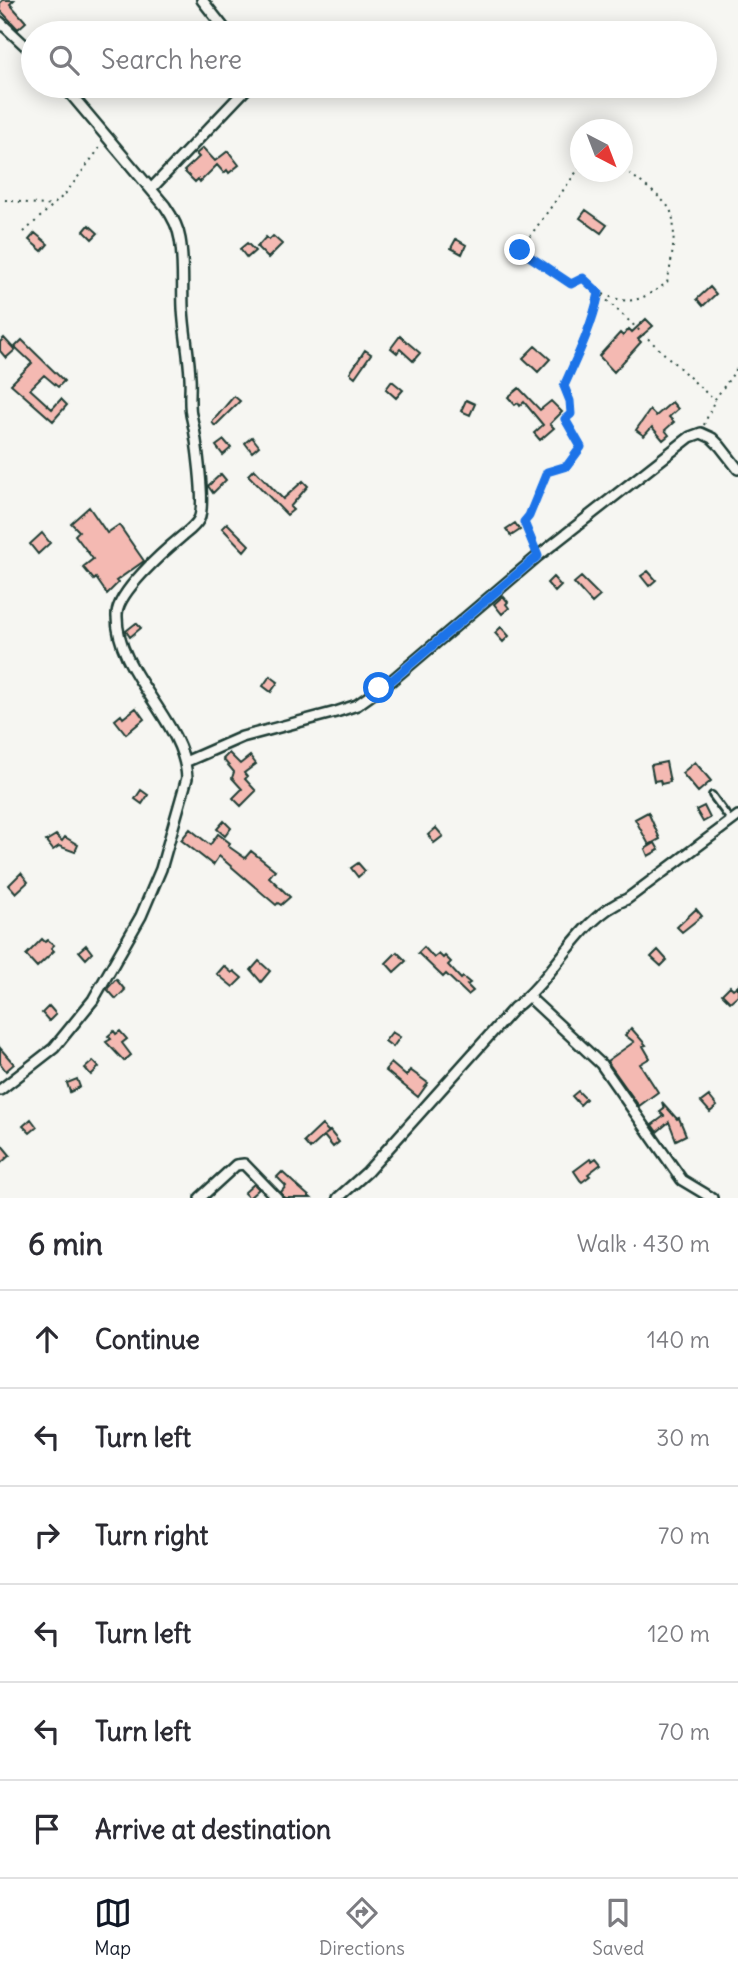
<!DOCTYPE html>
<meta charset="utf-8">
<style>
:root{--surface:#fff;--page:#f2f2f3;--text:#2b2b33;--muted:#7c7c81;--line:#e1e1e2;--accent:#111827}
body{margin:0;font-family:Delius,sans-serif;background:var(--page);color:var(--text)}
.compass{position:absolute;left:570px;top:119px;width:63px;height:63px;border-radius:50%;background:var(--surface);box-shadow:0 4px 18px #0003;rotate:138deg}
.stop{position:absolute;width:21px;height:21px;margin:-16px;border:5px solid #1a73e8;border-radius:50%;background:#fff}
.stop.end{background:#1a73e8;border-color:#fff;box-shadow:0 2px 7px #0008}
.list{margin:0;padding:0;list-style:none}
h2{display:flex;justify-content:space-between;align-items:center;height:91px;margin:0;padding:0 28px;font-size:30px}
h2 small{font-size:23px;font-weight:400;color:var(--muted)}
.list li{display:grid;grid-template-columns:46px 1fr auto;gap:21px;align-items:center;box-sizing:border-box;height:98px;padding:0 28px;border-top:2px solid var(--line)}
.list b{display:block;font-size:26px;white-space:nowrap}
.list em{font-size:23px;font-style:normal;color:var(--muted)}
.icon{flex:none;width:38px;height:38px;fill:none;stroke:currentColor;stroke-width:2;stroke-linecap:round;stroke-linejoin:round}
.map{position:relative;flex:none;width:738px;height:1198px;overflow:hidden}
.search{position:absolute;background:var(--surface);box-shadow:0 4px 18px #0003;left:21px;right:21px;top:21px;height:77px;display:flex;align-items:center;gap:18px;box-sizing:border-box;padding:0 24px;border-radius:38px;color:var(--muted);font-size:26px}
.sheet{height:679px;background:var(--surface)}
nav{display:flex;justify-content:space-around;align-items:center;box-sizing:border-box;height:98px;border-top:2px solid var(--line);background:var(--surface);font-size:19px;color:var(--muted)}
nav a{display:grid;justify-items:center;gap:4px}
nav .on{color:var(--accent)}
.map>svg:first-child{display:block}
.building{fill:#f4b9b2;stroke:#1f3d34;stroke-width:2}
.lines{fill:none;stroke-linecap:round;stroke-linejoin:round}
.service-casing{stroke:#1f3d34;stroke-width:10}
.minor-casing{stroke:#1f3d34;stroke-width:14}
.path{stroke:#1f3d34;stroke-width:2;stroke-dasharray:2 5;stroke-linecap:butt}
.service{stroke:#f6f6f2;stroke-width:4.5}
.minor{stroke:#f6f6f2;stroke-width:9}
.route{stroke:#1a73e8;stroke-width:9}
</style>
<div class="map">
<svg width="738" height="1198" viewBox="0 0 738 1198">
<rect width="100%" height="100%" fill="#f6f6f2"/>
<filter id="ink" filterUnits="userSpaceOnUse"><feTurbulence type="fractalNoise" baseFrequency=".0143" numOctaves="2"/><feDisplacementMap in="SourceGraphic" scale="14" xChannelSelector="R" yChannelSelector="G"/><feConvolveMatrix kernelMatrix="1 2 1 2 8 2 1 2 1" color-interpolation-filters="sRGB"/></filter>
<g filter="url(#ink)">
<!-- building -->
<path class="building" d="M3,0h11l-4,4 16,18 -8,7 -18,-19v-7z
M203,148l12,13 13,-10 11,14 -10,8 -2,-3 -3,3 -7,-8 -17,17 -2,-3 -3,3 -11,-11 15,-14 -3,-3z
M586,210l21,15 -6,8 -21,-15z
M89,225l9,8 -6,6 -8,-8z
M35,233l13,11 -6,7 -13,-11z
M273,236l9,8 -14,14 -11,-11 9,-10 3,3z
M456,239l10,6 -4,9 -11,-6z
M247,243l8,8 -8,7 -7,-9z
M710,287l6,7 -13,12 -6,-7z
M646,319l7,7 -15,13 3,3 -27,30 -15,-16 21,-23 3,3 6,-7 3,3z
M400,336l20,17 -7,8 -13,-12 -3,4 -6,-5z
M4,338l11,12 -9,8 -6,-7v-9z
M22,340l42,41 -6,6 -14,-12 -14,14 22,20 9,-10 6,6 -14,16 -42,-37 21,-21 -17,-16z
M535,346l15,13 -12,13 -15,-14z
M365,350l6,4 -16,23 -5,-4z
M392,381l11,9 -7,8 -10,-9z
M519,388l21,22 11,-9 11,11 -12,12 4,4 -14,12 -6,-7 9,-8 -19,-23 -4,4 -2,-3 -3,2 -7,-8z
M234,396l6,5 -25,25 -3,-4z
M466,400l9,4 -5,11 -9,-4z
M672,402l6,7 -9,8 5,5 -9,8 4,5 -6,5 -11,-13 -8,9 -8,-6 14,-20 6,6z
M252,437l7,9 -7,6 -7,-9z
M224,440l7,8 -8,7 -7,-9z
M254,469l29,30 20,-18 5,5 -18,21 3,3 -6,5 -39,-40z
M221,474l5,6 -13,13 -5,-7z
M89,507l18,26 12,-8 25,36 -28,20 2,2 -11,11 -11,-16 -2,2 -11,-13 10,-8 -18,-24 4,-4 -8,-8z
M227,523l22,22 -5,6 -22,-23z
M515,523l5,7 -9,6 -5,-7z
M42,533l8,10 -12,11 -8,-10z
M648,571l8,9 -7,6 -8,-10z
M553,577l8,9 -6,6 -8,-9z
M581,577l19,19 -8,7 -18,-20z
M503,596l5,6 -2,2 3,4 -7,6 -8,-10z
M136,623l5,5 -11,9 -4,-6z
M501,627l8,9 -6,6 -8,-9z
M270,676l8,6 -7,10 -8,-6z
M136,708l8,11 -18,15 -11,-14 6,-5 2,3z
M229,753l11,11 10,-8 6,8 -12,9 3,4 -2,2 11,12 -15,15 -8,-8 9,-9 -10,-11 2,-6 -11,-13z
M666,762l4,20 -9,2 -1,-4 -6,1 -3,-16z
M695,762l16,19 -13,11 -16,-19z
M141,790l7,5 -6,9 -7,-5z
M704,806l6,12 -7,4 -7,-12z
M648,812l12,27 -11,6 -14,-26z
M224,821l7,7 -6,8 -8,-7z
M436,828l7,8 -9,7 -6,-8z
M190,829l20,16 8,-11 12,9 -2,3 17,12 6,-7 24,19 -6,7 21,20 -9,8 -3,-2 -2,2 -57,-49 -6,9 -32,-25z
M56,835l6,6 3,-4 13,8 -3,7 -16,-6 -6,4 -7,-9z
M655,843l4,7 -11,6 -3,-7z
M358,863l7,8 -7,6 -7,-9z
M21,873l7,9 -12,11 -7,-8z
M696,909l6,7 -20,16 -5,-5z
M42,939l3,3 3,-2 6,5 -3,3 3,3 -17,16 -11,-12z
M86,945l6,8 -6,6 -7,-8z
M424,947l10,11 5,-4 4,4 2,-2 6,6 -3,3 13,14 2,-2 7,6 -3,2 6,6 -5,4 -22,-21 -3,3 -25,-24z
M658,950l9,10 -6,6 -10,-9z
M397,952l9,9 -12,11 -8,-9z
M259,961l11,10 -9,11 -10,-12z
M224,966l8,7 2,-2 8,7 -9,9 -16,-13z
M116,979l9,11 -9,9 -9,-10z
M738,985v10l-8,7 -8,-8 8,-8 3,3z
M49,1006l7,8 -7,7 -7,-8z
M631,1028l15,17 -3,1 7,12 -10,6 18,28 -19,14 -32,-45 27,-19 -9,-7z
M114,1031l2,3 4,-3 7,8 -5,4 9,12 -7,6 -18,-19 5,-3 -3,-3z
M392,1032l8,5 -7,10 -8,-6z
M0,1048l14,16 -8,7 -6,-8z
M93,1061l6,6 -8,8 -6,-7z
M391,1063l15,13 4,-6 18,13 -10,14 -33,-27z
M77,1079l3,8 -10,5 -3,-9z
M578,1091l8,8 -6,6 -8,-9z
M709,1096l8,10 -7,6 -9,-10z
M662,1102l15,17 2,-1 7,17 -10,5 -7,-18 -12,10 -5,-7 12,-9 -4,-4 4,-3z
M31,1119l6,8 -7,6 -7,-7z
M322,1125l7,7 -4,3 5,-4 9,11 -6,5 -9,-11 -14,13 -6,-7z
M0,1143l10,12 -10,9z
M596,1158l5,6 -13,10 2,2 -8,6 -2,-2 -6,-9 16,-12 2,2z
M282,1172l12,11 17,15h-27l-3,-6 5,-6 -9,-9z
M254,1184l5,5 -10,9 -5,-5z"/>
<g class="lines">
<defs>
<path id="service" d="M712,795l19,26"/>
<path id="minor" d="M202,0l26,33
M0,22l33,31
M151,189l98,-103
M185,762l57,-25 94,-25 21,-7 34,-24 147,-125 152,-119 11,-4 11,5 8,8 18,23
M529,997l72,67 81,116 30,18
M0,1090l54,-42 39,-48 48,-84 20,-47 26,-91c-3,-59 -72,-105 -70,-164 1,-22 46,-62 63,-76 7,-6 15,-11 19,-19 7,-14 -3,-83 -7,-100 -4,-13 -1,-28 -2,-42 -1,-23 -6,-46 -7,-69 -1,-23 1,-46 -3,-69 -2,-13 -8,-23 -15,-33l-101,-120
M200,1198l36,-33 8,-1 33,34
M338,1198l29,-26 147,-164c41,-30 65,-91 113,-109l111,-83"/>
</defs>
<!-- service casing -->
<use href="#service" class="service-casing"/>
<!-- minor casing -->
<use href="#minor" class="minor-casing"/>
<!-- path -->
<path class="path" d="M580,167l-60,83 51,34 12,-6 132,123
M5,200l47,6
M24,232l42,-39 36,-48
M603,294c30,13 38,5 64,-11 4,-18 12,-60 2,-75 -8,-12 -35,-30 -47,-41
M704,425l11,-26 23,-32
M534,547l-10,-25c11,-13 15,-34 23,-49l20,-8 14,-18 -16,-28 6,-5 -1,-13 -7,-15c15,-30 29,-59 36,-92"/>
<!-- service -->
<use href="#service" class="service"/>
<!-- minor -->
<use href="#minor" class="minor"/>
</g>
</g>
<g class="lines" filter="url(#ink)">
<!-- route -->
<path class="route" d="M379,688l12,-7 147,-125 -14,-34 5,-6 18,-44 20,-6 14,-19 -16,-28 6,-5 -1,-13 -6,-15c14,-31 28,-60 35,-93l-16,-15 -12,6 -51,-34"/>
</g>
</svg>
<svg class="compass" viewBox="-18 -18 36 36"><path d="M0-13l5 13h-10z" fill="#e53935"/><path d="M0 13l5-13h-10z" fill="#7c7c81"/></svg>
<div class="stop" style="left:379px;top:688px"></div>
<div class="stop end" style="left:520px;top:250px"></div>
<div class="search"><svg class="icon" aria-label="search" viewBox="0 0 24 24"><circle cx="10" cy="10" r="6"/><path d="M15 15l6 6"/></svg>Search here</div>
</div>
<section class="sheet">
<h2>6 min<small>Walk · 430 m</small></h2>
<ul class="list">
<li><svg class="icon" aria-label="ahead" viewBox="0 0 24 24"><path d="M12 20V5M6 11l6-6 6 6"/></svg><div><b>Continue</b></div><em>140 m</em></li>
<li><svg class="icon" aria-label="left" viewBox="0 0 24 24"><path d="M17 20v-9H6M10 6l-5 5 5 5"/></svg><div><b>Turn left</b></div><em>30 m</em></li>
<li><svg class="icon" aria-label="right" viewBox="0 0 24 24"><path d="M7 20v-9h11M14 6l5 5-5 5"/></svg><div><b>Turn right</b></div><em>70 m</em></li>
<li><svg class="icon" aria-label="left" viewBox="0 0 24 24"><path d="M17 20v-9H6M10 6l-5 5 5 5"/></svg><div><b>Turn left</b></div><em>120 m</em></li>
<li><svg class="icon" aria-label="left" viewBox="0 0 24 24"><path d="M17 20v-9H6M10 6l-5 5 5 5"/></svg><div><b>Turn left</b></div><em>70 m</em></li>
<li><svg class="icon" aria-label="arrive" viewBox="0 0 24 24"><path d="M6 21V4h12l-3 4 3 4H6"/></svg><div><b>Arrive at destination</b></div></li>
</ul>
</section>
<nav>
<a class="on"><svg class="icon" aria-label="map" viewBox="0 0 24 24"><path d="M3 6l6-2 6 2 6-2v14l-6 2-6-2-6 2zM9 4v14M15 6v14"/></svg>Map</a>
<a><svg class="icon" aria-label="directions" viewBox="0 0 24 24"><path d="M12 3l9 9-9 9-9-9zM9 14v-3h6M13 9l2 2-2 2"/></svg>Directions</a>
<a><svg class="icon" aria-label="saved" viewBox="0 0 24 24"><path d="M7 4h10v16l-5-4-5 4z"/></svg>Saved</a>
</nav>
